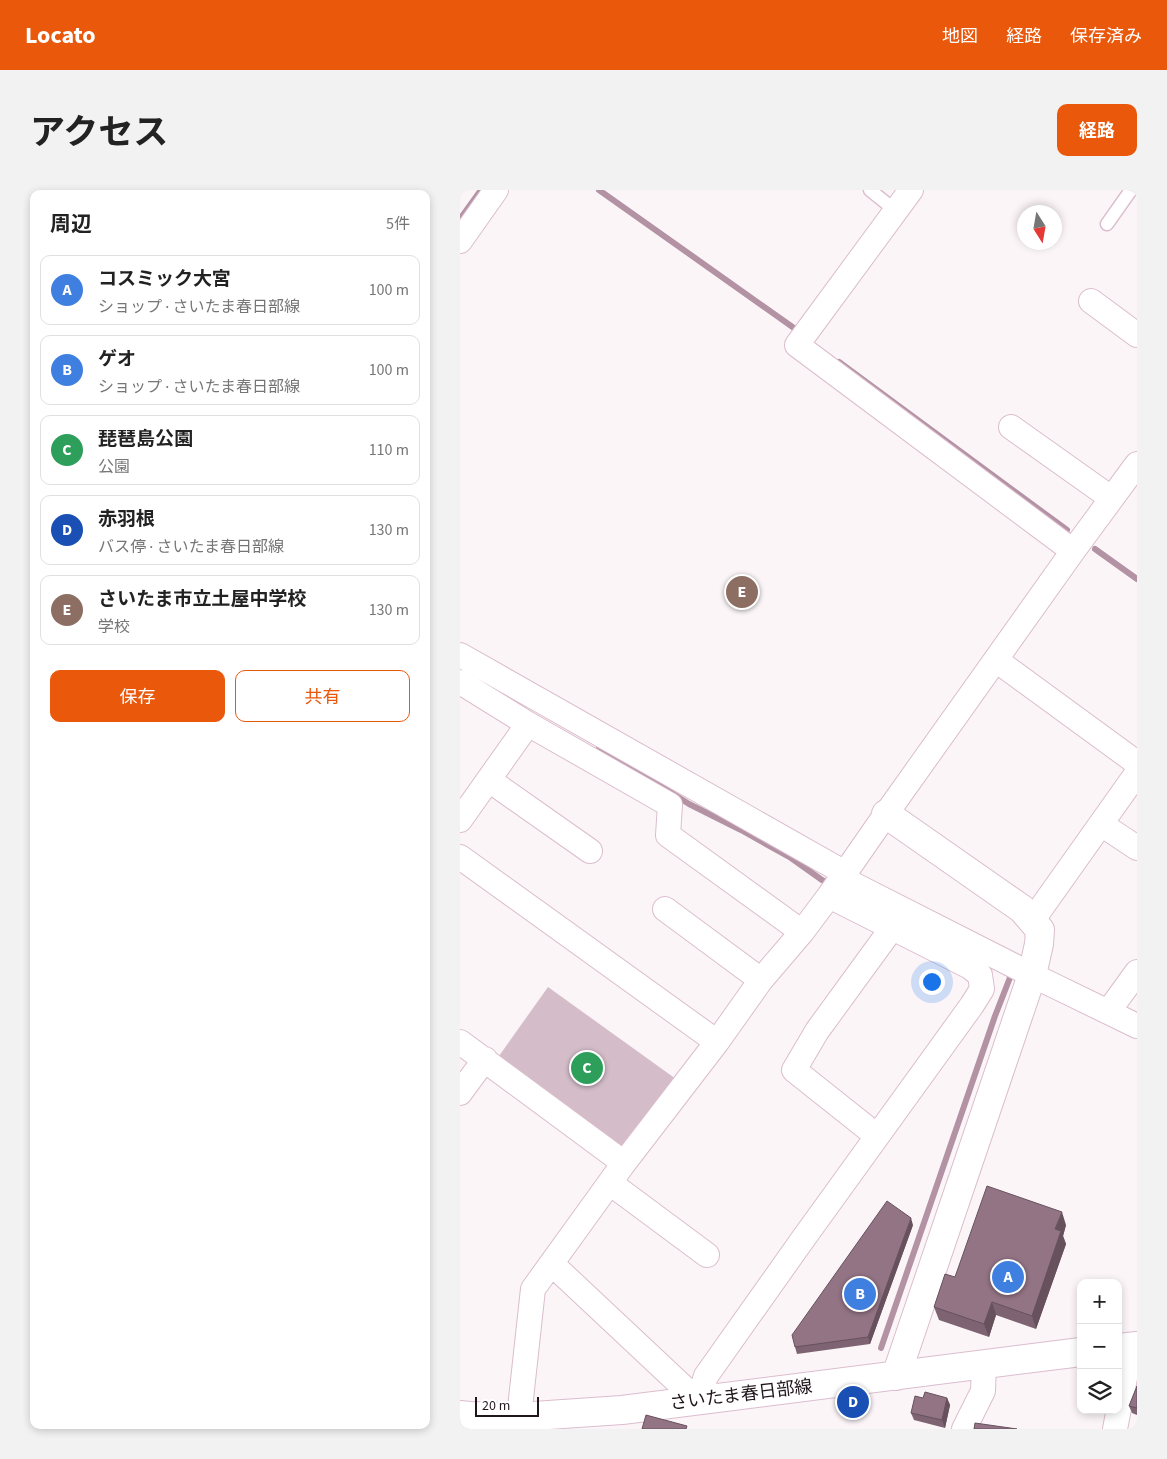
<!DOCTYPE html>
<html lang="ja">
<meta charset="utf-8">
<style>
:root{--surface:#fff;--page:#f2f2f2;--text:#222;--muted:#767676;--line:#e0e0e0;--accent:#ea580c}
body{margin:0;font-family:"Source Sans 3","Noto Sans JP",sans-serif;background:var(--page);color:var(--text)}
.controls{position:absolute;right:15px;bottom:15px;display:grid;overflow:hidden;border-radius:10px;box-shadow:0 2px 8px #0003}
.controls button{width:45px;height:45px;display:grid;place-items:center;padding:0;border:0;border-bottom:1px solid var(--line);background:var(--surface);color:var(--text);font:25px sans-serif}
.compass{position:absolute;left:557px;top:15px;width:45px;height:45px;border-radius:50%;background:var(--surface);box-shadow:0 2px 8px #0003;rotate:169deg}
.scale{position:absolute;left:15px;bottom:12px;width:64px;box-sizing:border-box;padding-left:5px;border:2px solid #21161c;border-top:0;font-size:14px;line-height:18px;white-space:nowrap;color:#21161c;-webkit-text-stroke:4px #fff;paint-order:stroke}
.you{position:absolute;left:471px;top:791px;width:18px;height:18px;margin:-12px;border:4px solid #fff;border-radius:50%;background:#1a73e8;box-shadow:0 0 0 8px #1a73e833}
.badge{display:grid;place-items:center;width:32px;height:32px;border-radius:50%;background:var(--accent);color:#fff;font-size:16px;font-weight:700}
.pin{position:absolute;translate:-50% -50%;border:2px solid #fff;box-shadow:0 1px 5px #0006}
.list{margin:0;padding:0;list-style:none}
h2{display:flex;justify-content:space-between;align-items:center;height:65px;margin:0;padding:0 20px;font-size:21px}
h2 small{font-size:16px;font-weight:400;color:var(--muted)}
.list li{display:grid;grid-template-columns:32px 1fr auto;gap:15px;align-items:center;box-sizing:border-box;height:70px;margin:0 10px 10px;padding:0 10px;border:1px solid var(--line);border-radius:10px}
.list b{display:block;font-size:19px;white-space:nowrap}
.list p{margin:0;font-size:16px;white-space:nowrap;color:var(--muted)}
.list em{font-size:16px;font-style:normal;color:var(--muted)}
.actions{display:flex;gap:10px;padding:15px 20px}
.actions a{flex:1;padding:11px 0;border:1px solid var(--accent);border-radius:10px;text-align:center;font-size:18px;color:var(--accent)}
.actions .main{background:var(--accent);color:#fff}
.icon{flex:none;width:28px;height:28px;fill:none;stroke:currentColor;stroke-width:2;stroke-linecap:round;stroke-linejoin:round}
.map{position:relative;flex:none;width:677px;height:1239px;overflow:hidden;border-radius:10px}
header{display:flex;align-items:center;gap:30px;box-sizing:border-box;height:70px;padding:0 25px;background:var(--accent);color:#fff}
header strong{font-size:24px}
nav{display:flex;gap:28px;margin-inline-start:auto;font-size:18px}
.intro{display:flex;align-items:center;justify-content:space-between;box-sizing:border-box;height:120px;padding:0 30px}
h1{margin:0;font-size:35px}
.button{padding:12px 22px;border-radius:10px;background:var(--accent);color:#fff;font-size:18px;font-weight:700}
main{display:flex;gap:30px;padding:0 30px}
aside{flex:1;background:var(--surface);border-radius:10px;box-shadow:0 2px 8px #0003}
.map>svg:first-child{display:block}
.green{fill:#d4bdc9}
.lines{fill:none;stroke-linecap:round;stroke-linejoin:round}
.stream{stroke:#b392a4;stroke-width:6}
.service-casing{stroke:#dbbdcd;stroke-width:15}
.minor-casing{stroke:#dbbdcd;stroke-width:26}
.tertiary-casing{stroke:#dbbdcd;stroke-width:30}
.primary-casing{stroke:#dbbdcd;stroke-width:30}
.service{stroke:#fff;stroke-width:12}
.minor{stroke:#fff;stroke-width:24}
.tertiary{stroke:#fff;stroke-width:28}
.primary{stroke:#fff;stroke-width:28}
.wall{fill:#7e6472}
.shaded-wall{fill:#67515d}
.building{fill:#937485;stroke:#67515d}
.labels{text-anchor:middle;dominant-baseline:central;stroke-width:4.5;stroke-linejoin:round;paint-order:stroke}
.street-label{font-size:18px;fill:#21161c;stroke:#fff}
</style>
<header>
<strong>Locato</strong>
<nav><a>地図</a><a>経路</a><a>保存済み</a></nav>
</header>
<div class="intro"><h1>アクセス</h1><a class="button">経路</a></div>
<main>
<aside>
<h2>周辺<small>5件</small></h2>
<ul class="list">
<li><span class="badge" style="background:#3f7fe0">A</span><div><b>コスミック大宮</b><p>ショップ · さいたま春日部線</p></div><em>100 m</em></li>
<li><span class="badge" style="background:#3f7fe0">B</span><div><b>ゲオ</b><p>ショップ · さいたま春日部線</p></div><em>100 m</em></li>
<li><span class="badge" style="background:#2e9e5b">C</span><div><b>琵琶島公園</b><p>公園</p></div><em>110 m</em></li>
<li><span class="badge" style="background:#1a4fb4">D</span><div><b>赤羽根</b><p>バス停 · さいたま春日部線</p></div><em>130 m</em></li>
<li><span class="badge" style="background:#8d6e63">E</span><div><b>さいたま市立土屋中学校</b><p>学校</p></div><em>130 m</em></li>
</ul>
<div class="actions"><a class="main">保存</a><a>共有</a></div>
</aside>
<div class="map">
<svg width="677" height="1239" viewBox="0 0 677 1239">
<rect width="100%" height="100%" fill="#fbf5f8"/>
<!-- green -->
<path class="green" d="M88,797l128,92 -46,65 -10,1 -121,-89z"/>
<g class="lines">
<!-- stream -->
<path class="stream" d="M139,0l202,143
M0,29l21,-29
M379,172l228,168
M635,359l42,30
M139,557l90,57 52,26 50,28 31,22 9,4
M421,1158l114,-332 16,-41 -6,-3"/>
<defs>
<path id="service" d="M410,0l26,21
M647,34l24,-34"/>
<path id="minor" d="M451,0l-114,155 276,206
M0,51l36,-51
M631,111l46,34
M551,237l100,71
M0,465l385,218
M536,470l141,103
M0,492l68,42 142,81 -2,30 134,97
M29,590l101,71
M0,630l68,-96
M641,634l36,24
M0,667l257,185
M381,688l191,97 105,51
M205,719l96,71
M572,731l105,-148
M648,822l29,-40
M0,852l164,121
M0,903l25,-34
M417,946l-83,-66 23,-39 75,-103
M150,993l97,72
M92,1074l146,137 8,-25 97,-137 169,-234 10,-16 -2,-14 -10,-8 -141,-71
M59,1239v-12l14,-128 91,-126 93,-121 44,-62 41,-48 27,-36 57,-82 187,-263 64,-87
M504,1239l19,-38 1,-27
M655,1239l16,-82"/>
<path id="tertiary" d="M426,624l136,95 18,21 -1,14 -7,31 -136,401"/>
<path id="primary" d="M658,1158l19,-2
M0,1225l10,1 49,1 103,-7 459,-58"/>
</defs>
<!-- service casing -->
<use href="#service" class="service-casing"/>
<!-- minor casing -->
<use href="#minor" class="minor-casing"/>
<!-- tertiary casing -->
<use href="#tertiary" class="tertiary-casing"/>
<!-- primary casing -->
<use href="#primary" class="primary-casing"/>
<!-- service -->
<use href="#service" class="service"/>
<!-- minor -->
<use href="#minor" class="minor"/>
<!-- tertiary -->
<use href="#tertiary" class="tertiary"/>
<!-- primary -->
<use href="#primary" class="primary"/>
</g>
<!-- wall -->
<path class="wall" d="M453,1035l-43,119 -73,10 -2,-7z
M606,1035l-3,11 3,8 -30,85 -40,-14 -7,22 -50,-17 -5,-13 21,-30z
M677,1196v29l-5,-2 -3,-7z
M463,1208h24l3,7 -5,23 -31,-8 -3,-7z"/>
<!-- shaded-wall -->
<path class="shaded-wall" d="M602,1022l4,13 -3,11 3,8 -30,85 -4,-13 23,-87z
M451,1028l2,7 -43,119 -2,-7z
M532,1112l4,13 -7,22 -5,-13z
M487,1208l3,7 -5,23 -3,-8z"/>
<!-- building -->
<path class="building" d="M527,996l75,26 -7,17 6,2 -29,85 -40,-14 -8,22 -50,-17 11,-33 10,3z
M427,1011l24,17 -43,119 -73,10 -3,-12z
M677,1196v22l-8,-2z
M465,1202l22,6 -5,22 -31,-7 4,-17 8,2z
M186,1225l41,11 -1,3h-44z
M515,1233l42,6h-43z"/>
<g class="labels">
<!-- street labels -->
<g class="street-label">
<text transform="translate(281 1205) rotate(-7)">さいたま春日部線</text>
</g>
</g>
</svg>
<div class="controls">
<button>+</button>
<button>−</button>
<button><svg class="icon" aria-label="layers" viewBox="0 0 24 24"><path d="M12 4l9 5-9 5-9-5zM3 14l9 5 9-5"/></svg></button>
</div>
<svg class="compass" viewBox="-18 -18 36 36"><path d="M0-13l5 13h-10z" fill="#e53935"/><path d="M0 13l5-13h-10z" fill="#767676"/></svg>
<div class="scale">20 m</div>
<div class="you"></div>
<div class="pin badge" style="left:548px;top:1087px;background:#3f7fe0">A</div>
<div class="pin badge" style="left:400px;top:1104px;background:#3f7fe0">B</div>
<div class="pin badge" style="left:127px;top:878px;background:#2e9e5b">C</div>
<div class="pin badge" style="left:393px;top:1212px;background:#1a4fb4">D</div>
<div class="pin badge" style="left:282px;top:402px;background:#8d6e63">E</div>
</div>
</main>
